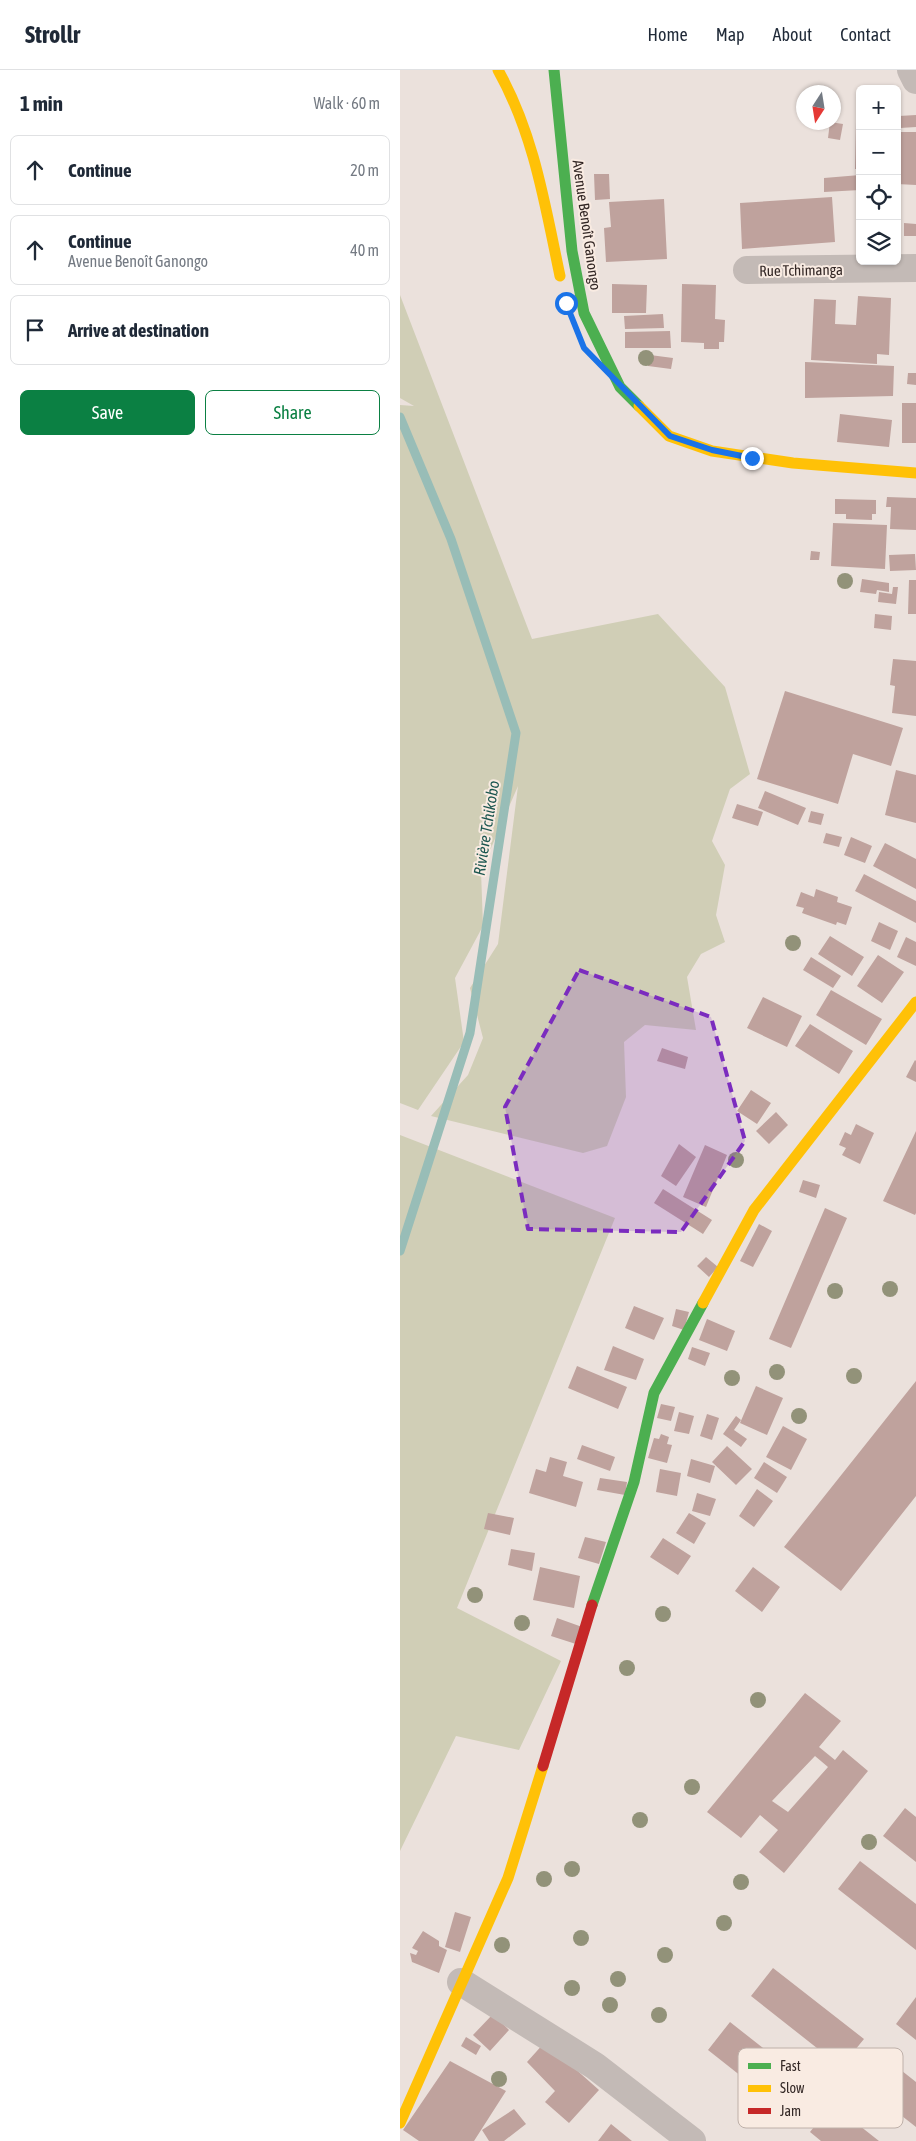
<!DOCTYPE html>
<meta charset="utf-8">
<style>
:root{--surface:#fff;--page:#f6f6f7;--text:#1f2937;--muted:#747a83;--line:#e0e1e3;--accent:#0b8043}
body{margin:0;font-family:"Asap Condensed",sans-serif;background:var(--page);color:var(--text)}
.controls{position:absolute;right:15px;top:15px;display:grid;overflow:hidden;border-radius:8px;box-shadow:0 1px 4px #0004}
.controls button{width:45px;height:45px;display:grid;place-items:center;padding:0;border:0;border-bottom:1px solid var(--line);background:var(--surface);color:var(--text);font:25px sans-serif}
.compass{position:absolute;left:396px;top:15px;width:45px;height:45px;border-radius:50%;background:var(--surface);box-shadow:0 1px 4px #0004;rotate:192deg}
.stop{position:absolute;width:15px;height:15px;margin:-11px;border:4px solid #1a73e8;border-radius:50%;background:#fff}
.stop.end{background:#1a73e8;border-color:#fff;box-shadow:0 1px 5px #0008}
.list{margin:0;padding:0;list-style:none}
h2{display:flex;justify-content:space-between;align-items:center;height:65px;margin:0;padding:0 20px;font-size:21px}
h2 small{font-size:16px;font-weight:400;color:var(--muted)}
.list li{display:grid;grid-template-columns:32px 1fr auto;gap:15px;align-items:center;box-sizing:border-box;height:70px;margin:0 10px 10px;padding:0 10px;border:1px solid var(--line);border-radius:8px}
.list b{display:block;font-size:19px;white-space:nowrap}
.list p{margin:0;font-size:16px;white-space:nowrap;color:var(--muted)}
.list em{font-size:16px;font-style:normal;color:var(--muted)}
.actions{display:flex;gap:10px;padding:15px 20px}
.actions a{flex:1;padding:11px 0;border:1px solid var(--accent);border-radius:8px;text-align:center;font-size:18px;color:var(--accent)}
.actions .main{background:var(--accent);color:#fff}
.icon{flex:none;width:28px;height:28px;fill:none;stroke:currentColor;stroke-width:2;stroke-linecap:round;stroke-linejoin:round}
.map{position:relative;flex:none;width:516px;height:2071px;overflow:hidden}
header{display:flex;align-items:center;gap:30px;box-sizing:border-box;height:70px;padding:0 25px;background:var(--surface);border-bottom:1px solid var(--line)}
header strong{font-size:24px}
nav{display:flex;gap:28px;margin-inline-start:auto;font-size:18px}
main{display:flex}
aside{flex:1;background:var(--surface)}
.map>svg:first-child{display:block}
.green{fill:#d0ceb6}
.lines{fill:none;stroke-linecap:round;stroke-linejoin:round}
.stream{stroke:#98bdb7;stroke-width:9}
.building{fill:#bfa29d;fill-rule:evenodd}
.street{stroke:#c3bab6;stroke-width:28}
.fast{stroke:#4caf50;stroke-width:11}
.slow{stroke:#ffc107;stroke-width:11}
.jam{stroke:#c62828;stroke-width:11}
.tree{fill:#929279}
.route{stroke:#1a73e8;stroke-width:6}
.marked{fill:#7b2cbf;fill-opacity:0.2;stroke:#7b2cbf;stroke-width:4;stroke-dasharray:10 6;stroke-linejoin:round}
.labels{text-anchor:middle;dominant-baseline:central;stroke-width:4;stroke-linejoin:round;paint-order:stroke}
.street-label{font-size:15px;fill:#332725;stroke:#f9ebe2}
.water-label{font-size:16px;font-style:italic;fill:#1a554f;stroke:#f9ebe2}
.key{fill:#f9ebe2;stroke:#beb0a9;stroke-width:1}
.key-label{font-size:14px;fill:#332725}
</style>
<header>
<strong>Strollr</strong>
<nav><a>Home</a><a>Map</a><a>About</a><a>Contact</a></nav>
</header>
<main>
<aside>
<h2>1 min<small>Walk · 60 m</small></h2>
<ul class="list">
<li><svg class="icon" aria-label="ahead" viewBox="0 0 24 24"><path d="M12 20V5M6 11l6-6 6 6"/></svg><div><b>Continue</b></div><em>20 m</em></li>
<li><svg class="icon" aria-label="ahead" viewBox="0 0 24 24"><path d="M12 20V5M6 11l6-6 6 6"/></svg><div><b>Continue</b><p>Avenue Benoît Ganongo</p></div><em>40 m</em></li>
<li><svg class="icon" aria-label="arrive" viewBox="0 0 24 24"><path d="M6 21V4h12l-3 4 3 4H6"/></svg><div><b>Arrive at destination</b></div></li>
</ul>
<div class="actions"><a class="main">Save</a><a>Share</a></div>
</aside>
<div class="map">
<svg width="516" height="2071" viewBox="0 0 516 2071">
<rect width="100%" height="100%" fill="#ebe1dc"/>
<!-- green -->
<path class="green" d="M0,225l132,344 126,-25 67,73 25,87 -20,15 -18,52 13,24 -9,50 9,27 -24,12 -14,23 9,53 -51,-5 -21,17 2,55 -19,49 -24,7 -152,-37 37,-41 15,-37 -13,-50 28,-44 20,-158 -37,85 2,55 -28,52 9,64 -46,68 -18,-7v-698l14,1 -14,-8z
M0,1065l215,83 -158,390 104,53 -42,89 -63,-14 -56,115z"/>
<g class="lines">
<!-- stream -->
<path class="stream" d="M0,347l51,122 65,194 -46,300 -70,218"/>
</g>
<!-- building -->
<path class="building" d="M516,45v12l-16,1 -1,-12z
M430,52l13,2 -3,16 -12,-2z
M456,52h4v47h-5z
M499,62h17v53l-19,-1z
M194,104h15l1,25 -15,1z
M460,105v15l-36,2v-14z
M432,127l3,45 -93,7 -2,-46z
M264,129l3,60 -61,3 -2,-34 7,-1 -2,-25z
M504,153l12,1v12h-12z
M212,214l35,1 -1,28h-34z
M282,214l34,1 -1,34 10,1 -1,22h-5v7h-15v-6l-23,-1z
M458,226l33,2 -2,57 -12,-1v10l-66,-4 3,-61 22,1 -1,24 21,1z
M263,244l1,14 -39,1 -1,-13z
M270,261l1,17h-46v-16z
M250,285l23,3 -2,11 -23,-3z
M405,292l89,4 -1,30 -88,2z
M508,303h8v12l-9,-1z
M502,333h14v40h-14z
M440,344l52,6 -3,27 -52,-5z
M487,427l29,1v32l-26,-1 1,-22h-5z
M435,429l41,1v14h-4v6l-26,-1v-5h-11z
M433,453l54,2 -2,44 -54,-3z
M411,481l9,1 -1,8h-9z
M515,484l1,16 -26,1 -1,-16z
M462,509l27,4v9l-12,-2 -1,4 -16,-2z
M509,510h7v34h-8z
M493,517h5l-2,17 -18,-2 1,-10 13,2z
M475,544l17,2 -1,14 -17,-2z
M493,589l23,2v55l-24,-3 3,-27 -5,-1z
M385,621l118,37 -12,38 -38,-12 -15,50 -81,-25z
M496,700l20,5v48l-31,-8z
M365,721l41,17 -8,17 -40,-17z
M337,734l26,8 -5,14 -26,-8z
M411,741l13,3 -3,11 -13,-3z
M426,763l16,4 -3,10 -16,-4z
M451,767l21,9 -7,17 -21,-8z
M485,773l31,16v30l-43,-23z
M464,804l52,27v22l-61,-32z
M416,819l22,8 -1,5 15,5 -6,18 -9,-3 -1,3 -34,-12 2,-5 -8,-2 5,-14 13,5z
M479,852l19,9 -8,19 -19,-9z
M430,866l34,21 -12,19 -34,-22z
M506,867l10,5v24l-19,-9z
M478,885l26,17 -22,31 -25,-17z
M411,887l30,19 -8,12 -30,-18z
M431,920l51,29 -16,26 -50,-30z
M363,927l39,19 -15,31 -40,-19z
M410,954l43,27 -14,23 -44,-28z
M262,978l26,9 -3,12 -28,-8z
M515,990l1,1v21l-10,-5z
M351,1020l20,13 -14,21 -20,-13z
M376,1042l12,13 -19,19 -13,-13z
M456,1054l18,9 -14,31 -18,-9 4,-7 -7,-3 6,-13 6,3z
M516,1061v82l-1,2 -32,-14z
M279,1074l17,13 -20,29 -15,-10z
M305,1075l22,10 -21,52 -23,-10z
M403,1110l17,5 -4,13 -17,-6z
M263,1119l49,31 -9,14 -49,-31z
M425,1138l22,10 -56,130 -22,-9z
M359,1154l13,7 -19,36 -13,-6z
M306,1187l12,10 -9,10 -12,-11z
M234,1236l30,12 -10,22 -29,-12z
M276,1239l13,3 -5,18 -12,-4z
M307,1249l28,12 -8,20 -28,-11z
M213,1276l31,13 -8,21 -32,-10z
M292,1277l18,6 -5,13 -17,-7z
M177,1296l50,21 -9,22 -50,-21z
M516,1311v115l-75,95 -57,-44z
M356,1316l27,12 -16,37 -27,-12z
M261,1334l14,3 -4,14 -14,-3z
M279,1342l15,4 -5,18 -15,-3z
M307,1344l12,4 -7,22 -12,-4z
M336,1346l5,4 -7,10 13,9 -6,8 -18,-13z
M383,1356l24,13 -16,31 -25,-13z
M261,1364l8,3 -2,7 5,1 -5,18 -19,-5 6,-20 5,1z
M182,1375l33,12 -5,14 -33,-12z
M327,1376l25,23 -16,16 -24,-23z
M150,1387l17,5 -4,14 20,6 -7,25 -47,-14 7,-24 10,3z
M291,1389l24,7 -5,17 -23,-7z
M364,1392l23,15 -10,16 -23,-15z
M260,1399l21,4 -4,23 -21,-4z
M200,1408l27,4 -2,13 -28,-5z
M357,1419l16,12 -19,26 -15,-11z
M297,1423l19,6 -6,17 -18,-5z
M88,1443l26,5 -4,17 -26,-6z
M289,1443l17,10 -12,21 -18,-11z
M185,1467l21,5 -7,22 -21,-6z
M263,1468l28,18 -13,19 -28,-18z
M111,1479l24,4 -3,18 -24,-6z
M140,1497l40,9 -6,32 -41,-8z
M353,1497l27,20 -18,25 -27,-21z
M157,1548l28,10 -6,17 -28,-9z
M405,1623l36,28 -22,26 16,13 8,-10 25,21 -84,102 -25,-21 19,-22 -18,-15 -19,23 -34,-26zM415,1686l13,11 -40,45 -16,-11z
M505,1738l11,9v45l-33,-26z
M460,1791l56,43v46l-78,-61z
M55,1842l16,5 -11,35 -15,-5z
M23,1861l16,10v5l8,4 -8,23 -27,-11 -2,-9 6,2 2,-4 -6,-3z
M373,1898l91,71 -23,28 -90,-71z
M516,1927v43l-20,-16z
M93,1944l16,16 -19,21 -17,-16z
M330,1952l90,71 -22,28 -90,-71z
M66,1967l15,9 -5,9 -15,-9z
M145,1972l54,48 -30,33 -24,-21 10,-11 -28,-29z
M473,1978l43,34v45l-65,-51z
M50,1991l56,30 -32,50h-55l-16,-11z
M432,2034l47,37h-58l-11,-9z
M114,2039l12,15 -22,17h-15l-7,-11z
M211,2054l21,17h-34z"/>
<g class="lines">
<!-- street -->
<path class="street" d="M511,0l5,10
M347,200l169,-2
M61,1912l134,84 97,75"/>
<!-- fast -->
<path class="fast" d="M154,0l18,181 12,62 36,74 19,19
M192,1535l42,-123 20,-89 49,-90"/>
<!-- slow -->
<path class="slow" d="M98,0c36,64 47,135 62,206
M239,336l30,30 43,15 81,12 123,10
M303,1233l51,-93 162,-208
M0,2053l108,-245 35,-112"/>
<!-- jam -->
<path class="jam" d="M143,1696l49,-161"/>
</g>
<!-- trees -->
<g class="tree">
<circle cx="246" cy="288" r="8"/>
<circle cx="445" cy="511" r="8"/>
<circle cx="393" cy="873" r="8"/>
<circle cx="336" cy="1090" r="8"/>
<circle cx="490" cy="1219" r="8"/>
<circle cx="435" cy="1221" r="8"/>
<circle cx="377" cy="1302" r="8"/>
<circle cx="454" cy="1306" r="8"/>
<circle cx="332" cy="1308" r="8"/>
<circle cx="399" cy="1346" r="8"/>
<circle cx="75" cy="1525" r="8"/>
<circle cx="263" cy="1544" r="8"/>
<circle cx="122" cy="1553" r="8"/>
<circle cx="227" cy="1598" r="8"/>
<circle cx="358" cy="1630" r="8"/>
<circle cx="292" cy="1717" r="8"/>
<circle cx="240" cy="1750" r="8"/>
<circle cx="469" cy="1772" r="8"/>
<circle cx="172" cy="1799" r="8"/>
<circle cx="144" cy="1809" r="8"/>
<circle cx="341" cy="1812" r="8"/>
<circle cx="324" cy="1853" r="8"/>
<circle cx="181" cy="1868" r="8"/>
<circle cx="102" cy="1875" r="8"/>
<circle cx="265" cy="1885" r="8"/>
<circle cx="218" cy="1909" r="8"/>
<circle cx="172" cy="1918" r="8"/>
<circle cx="210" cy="1935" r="8"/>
<circle cx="259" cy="1945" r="8"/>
<circle cx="99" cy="2009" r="8"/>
</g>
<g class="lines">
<!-- route -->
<path class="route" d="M166,233l18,45 86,88 42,14 40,8"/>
</g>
<!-- marked area -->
<path class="marked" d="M179,900l132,47 34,124 -64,91 -153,-3 -23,-122z"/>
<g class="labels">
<!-- street labels -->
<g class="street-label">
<text transform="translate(187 155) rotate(82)">Avenue Benoît Ganongo</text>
<text transform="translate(401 200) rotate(-1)">Rue Tchimanga</text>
</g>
<!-- water labels -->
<g class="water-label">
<text transform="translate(86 758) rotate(-81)">Rivière Tchikobo</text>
</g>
</g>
<!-- legend -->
<rect x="338" y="1978" width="165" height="80" rx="8" class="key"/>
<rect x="348" y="1993" width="23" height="6" fill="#4caf50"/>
<rect x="348" y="2015" width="23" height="7" fill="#ffc107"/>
<rect x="348" y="2038" width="23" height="6" fill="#c62828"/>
<g class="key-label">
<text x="380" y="2001">Fast</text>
<text x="380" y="2023">Slow</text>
<text x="380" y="2046">Jam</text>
</g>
</svg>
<div class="controls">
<button>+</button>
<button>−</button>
<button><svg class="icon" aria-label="locate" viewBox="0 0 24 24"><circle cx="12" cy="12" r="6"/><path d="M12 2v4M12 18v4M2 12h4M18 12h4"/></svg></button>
<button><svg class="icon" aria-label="layers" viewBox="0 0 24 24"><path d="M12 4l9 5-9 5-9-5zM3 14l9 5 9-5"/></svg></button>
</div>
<svg class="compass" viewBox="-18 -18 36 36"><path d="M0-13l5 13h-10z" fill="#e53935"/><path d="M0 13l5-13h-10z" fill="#747a83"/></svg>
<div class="stop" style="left:166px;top:233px"></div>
<div class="stop end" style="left:352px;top:388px"></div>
</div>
</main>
